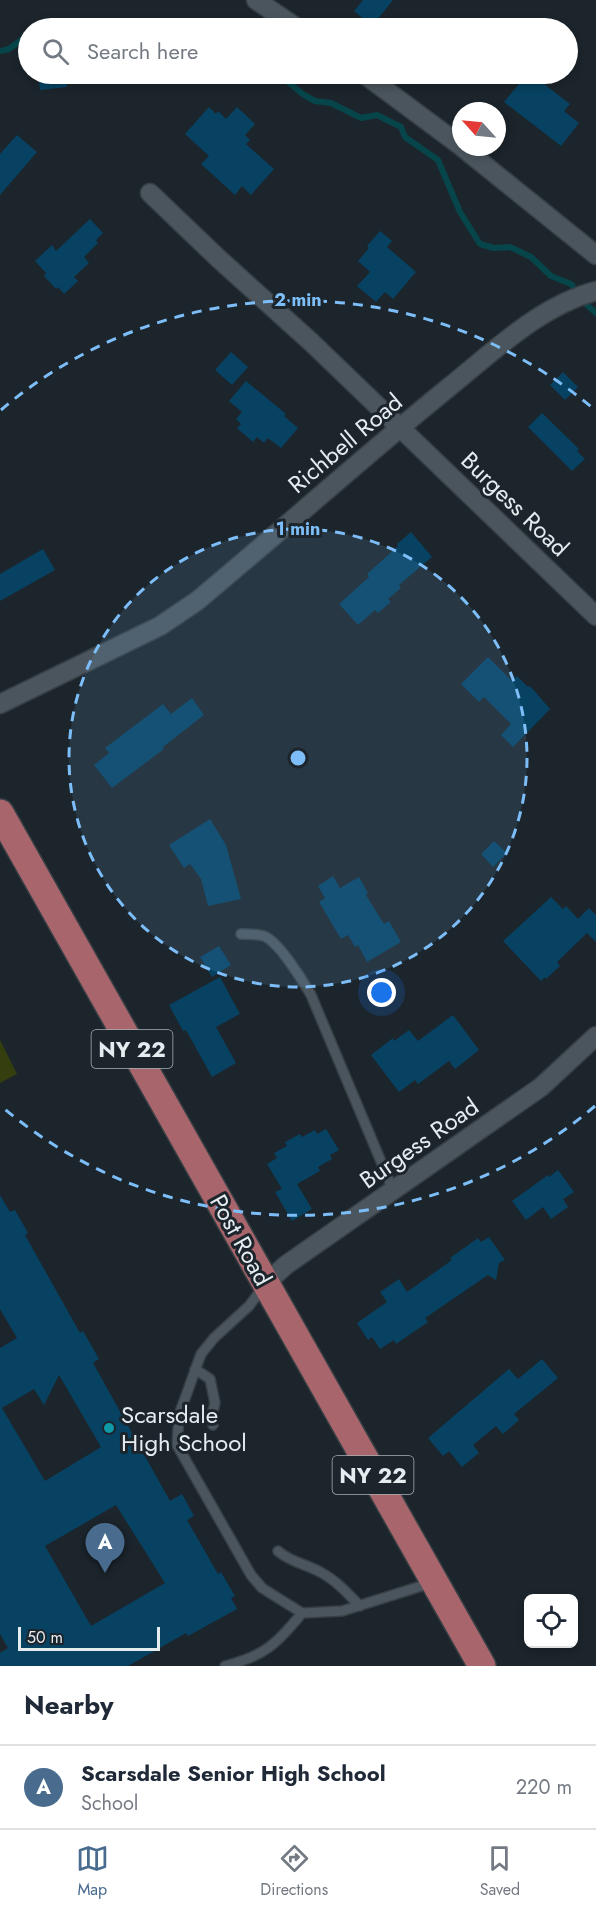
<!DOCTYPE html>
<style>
:root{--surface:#fff;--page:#f2f2f3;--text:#1f2937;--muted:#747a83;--line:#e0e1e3;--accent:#496c8e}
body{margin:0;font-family:Jost,sans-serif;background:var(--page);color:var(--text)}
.controls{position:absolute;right:18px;bottom:18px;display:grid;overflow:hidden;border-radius:9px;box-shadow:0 3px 9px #0003}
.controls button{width:54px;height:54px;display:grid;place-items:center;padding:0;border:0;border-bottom:2px solid var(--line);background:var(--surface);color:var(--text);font:30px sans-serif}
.compass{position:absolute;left:452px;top:102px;width:54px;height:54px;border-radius:50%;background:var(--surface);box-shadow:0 3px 9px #0003;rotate:297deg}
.scale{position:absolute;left:18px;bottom:15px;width:142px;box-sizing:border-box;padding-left:6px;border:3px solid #e5ecf0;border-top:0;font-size:16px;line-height:21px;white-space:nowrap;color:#e5ecf0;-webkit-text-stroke:4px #1c252c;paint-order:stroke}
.you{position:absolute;left:382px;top:993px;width:21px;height:21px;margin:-15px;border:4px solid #fff;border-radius:50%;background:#1a73e8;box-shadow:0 0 0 9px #1a73e833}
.badge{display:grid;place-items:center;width:39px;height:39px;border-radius:50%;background:var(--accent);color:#fff;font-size:20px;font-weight:700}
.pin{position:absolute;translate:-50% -50px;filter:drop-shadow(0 2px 3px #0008)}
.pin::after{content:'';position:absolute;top:32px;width:21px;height:18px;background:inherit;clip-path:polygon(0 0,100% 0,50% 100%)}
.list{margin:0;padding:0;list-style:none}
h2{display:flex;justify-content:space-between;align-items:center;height:78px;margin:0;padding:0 24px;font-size:26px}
h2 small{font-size:20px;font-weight:400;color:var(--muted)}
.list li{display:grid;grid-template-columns:39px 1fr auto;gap:18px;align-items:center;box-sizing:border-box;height:84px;padding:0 24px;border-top:2px solid var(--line)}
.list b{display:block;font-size:22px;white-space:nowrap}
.list p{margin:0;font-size:20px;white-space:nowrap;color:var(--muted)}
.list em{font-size:20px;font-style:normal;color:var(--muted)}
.icon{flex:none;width:33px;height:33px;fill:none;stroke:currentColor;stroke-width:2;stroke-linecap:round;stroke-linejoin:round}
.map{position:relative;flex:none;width:596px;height:1666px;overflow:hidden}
.search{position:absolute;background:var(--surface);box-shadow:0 3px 9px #0003;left:18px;right:18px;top:18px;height:66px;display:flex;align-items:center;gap:15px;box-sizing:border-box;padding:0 21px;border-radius:33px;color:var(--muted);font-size:22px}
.sheet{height:162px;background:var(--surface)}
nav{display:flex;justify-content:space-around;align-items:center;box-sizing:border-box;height:84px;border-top:2px solid var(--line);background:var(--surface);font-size:16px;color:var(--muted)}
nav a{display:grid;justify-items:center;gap:3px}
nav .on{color:var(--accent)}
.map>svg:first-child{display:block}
.green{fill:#353e0e}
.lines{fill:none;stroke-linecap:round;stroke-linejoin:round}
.stream{stroke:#06464b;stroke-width:6}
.building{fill:#074262;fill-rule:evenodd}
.service-casing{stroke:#373f44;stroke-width:12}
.minor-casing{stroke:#373f44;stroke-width:21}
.primary-casing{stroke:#373f44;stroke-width:30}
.service{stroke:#4b555d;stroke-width:9}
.minor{stroke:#4b555d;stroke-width:18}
.primary{stroke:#a8656b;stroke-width:27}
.ring{fill:none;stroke:#7dbef9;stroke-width:3;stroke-dasharray:10 8}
.culture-dot{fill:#0f9aa8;stroke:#1c252c;stroke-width:2}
.labels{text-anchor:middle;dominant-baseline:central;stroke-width:6;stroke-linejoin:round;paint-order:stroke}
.shield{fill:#1c252c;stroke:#a9b0b5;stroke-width:1.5}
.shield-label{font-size:22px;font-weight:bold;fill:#e5ecf0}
.street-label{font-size:24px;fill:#e5ecf0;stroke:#1c252c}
.poi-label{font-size:24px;fill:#e5ecf0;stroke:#1c252c;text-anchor:start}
.centre{fill:#7dbef9;stroke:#1c252c;stroke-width:3}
.ring-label{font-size:18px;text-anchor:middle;font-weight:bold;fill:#7dbef9;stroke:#1c252c;stroke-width:6;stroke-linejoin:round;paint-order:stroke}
</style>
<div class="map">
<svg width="596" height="1666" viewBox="0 0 596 1666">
<rect width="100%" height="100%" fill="#1c252c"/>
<!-- green -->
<path class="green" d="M0,1040l17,34 -17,9z"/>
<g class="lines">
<!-- stream -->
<path class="stream" d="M41,28l5,-1 4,1
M87,28h1
M223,28l37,-4 6,4
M0,51l9,-2 19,-14
M278,74l26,21 11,6 16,2 30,15 16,-3 24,12 4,10 33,23 22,52 20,32 14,4 16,-1 21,10 20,19 20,8 16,21 9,8"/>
</g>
<!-- building -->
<path class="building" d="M363,0h30l-21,26 -18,-15z
M38,74h27l2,13 -27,3z
M527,74h4l39,30 -6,7 15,12 -18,23 -57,-44z
M209,107l7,7 2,-3 8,8 11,-12 18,17 -10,11 5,5 -4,4 28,25 -23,26 -9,-9 -7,9 -34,-31 8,-8 -24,-22z
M17,135l20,17 -37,43v-41z
M90,219l13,14 -7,7 2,3 -14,14 5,6 -15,14 4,4 -14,13 -6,-7 -2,2 -12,-13 2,-3 -11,-12 17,-16 4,6z
M380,231l12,10 -5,6 29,25 -23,27 -8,-7 -9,10 -19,-16 13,-14 -12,-11 11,-13 -2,-2z
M231,352l17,15 -16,18 -17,-15z
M563,372l15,15 -13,13 -15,-15z
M246,381l40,33 -2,2 14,12 -17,20 -13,-10 -4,5 -7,-6 -4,5 -16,-14 4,-4 -5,-5 6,-7 -13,-11z
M542,413l37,36 -2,2 8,8 -13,12 -44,-44z
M411,532l21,25 -33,28 2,3 -13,11 3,3 -13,11 -3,-3 -17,15 -19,-21 30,-27 -2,-3 31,-28 -1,-2z
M43,549l12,21 -55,31v-27z
M488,657l24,24 5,-5 11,11 2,-1 20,23 -37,38 -12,-12 10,-11 -27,-27 -5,5 -18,-18z
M192,698l12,17 -41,32 1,2 -52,39 -18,-23 15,-12 -4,-5 58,-44 8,10z
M210,819l16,26 15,54 -33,7 -7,-27 -11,-15 -6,4 -15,-23z
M494,841l13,12 -14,14 -12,-13z
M333,876l7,12 19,-11 9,16 -2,2 18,29 5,-3 12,21 -34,20 -9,-17 -3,2 -7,-12 -7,4 -22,-37 6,-4 -7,-12z
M551,897l12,12 3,-3 12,13 11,-11 7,7v27l-9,-9 -30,29 3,4 -14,13 -1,-2 -4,4 -38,-40z
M219,946l12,19 -19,12 -12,-20z
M220,977l20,37 -24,13 20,36 -24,14 -26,-47 -3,1 -14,-26z
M453,1015l26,35 -24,19 -6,-8 -31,23 -3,-4 -16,12 -28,-37 22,-17 1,3 15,-11 9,11z
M326,1129l13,21 -9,5 2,4 -14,8 2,4 -23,13 15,25 -20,12 -17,-29 7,-3 -15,-25 10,-6 -3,-5 13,-7 -2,-4 15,-8 2,3 13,-7 2,4z
M558,1170l16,22 -11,7 5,8 -17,12 -8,-12 -17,13 -14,-19 36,-26 1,2z
M0,1195l10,17 5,-2 13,23 -3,2 55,98 3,-2 16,28 -6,4 77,138 12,-7 12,22 -7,4 31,54 3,-2 14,24 -4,2 6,11 -49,27 -2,-3 -58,33h-128v-13l8,-5 -8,-14v-286l17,-10 -17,-29zM59,1375l42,72 -56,34 -43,-73 32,-19 10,16zM116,1505l49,78 -74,43 -46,-80z
M489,1237l16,23 -6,3 -3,17 -8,-5 -63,43 3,4 -32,22 -2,-4 -14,9 -8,-12 -4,3 -11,-17 30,-21 -7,-10 19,-13 8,13 45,-32 -2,-2 28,-20 3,4z
M542,1359l16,19 -44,36 5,6 -16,14 -7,-8 -23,19 6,8 -17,14 -13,-16 -6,5 -15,-18 81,-69 9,10z"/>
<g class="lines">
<defs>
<path id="service" d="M241,934c7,0 17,0 23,2 15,6 39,45 47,59l82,195
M264,1286l-15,20 -35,32 -13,16 -22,61 -2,30 74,130 11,13 40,25 40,-2 89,-28
M195,1369l15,10 5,24 -3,12 1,10
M278,1551c12,11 28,13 42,21 16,8 28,22 40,34
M225,1666c39,-10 52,-22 77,-53"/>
<path id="minor" d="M256,0l41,28
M364,74l97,72
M462,147l134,108
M150,193l69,66 92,83 285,274
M0,704l160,-78 37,-25c84,-70 166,-144 251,-213 45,-36 91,-82 148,-97
M265,1284l21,-19 255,-178 55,-51"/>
<path id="primary" d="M0,813l482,853"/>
</defs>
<!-- service casing -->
<use href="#service" class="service-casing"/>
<!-- minor casing -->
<use href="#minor" class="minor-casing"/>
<!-- primary casing -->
<use href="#primary" class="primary-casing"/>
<!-- service -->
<use href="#service" class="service"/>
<!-- minor -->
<use href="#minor" class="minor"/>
<!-- primary -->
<use href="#primary" class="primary"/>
</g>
<!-- distance rings -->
<circle cx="298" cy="758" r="229" fill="#7dbef9" fill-opacity=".12"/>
<g class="ring">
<circle cx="298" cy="758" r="229"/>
<path d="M595 1106A458 458 0 0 1 1 1106M1 410A458 458 0 0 1 595 410"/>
</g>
<!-- markers -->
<circle class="culture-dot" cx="109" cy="1428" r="6"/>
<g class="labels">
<!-- shield labels -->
<g class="shield">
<rect x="91.5" y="1030" width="81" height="38" rx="4.5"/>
<rect x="332.5" y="1456" width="81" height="38" rx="4.5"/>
</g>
<g class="shield-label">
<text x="132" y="1049">NY 22</text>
<text x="373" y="1475">NY 22</text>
</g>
<!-- street labels -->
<g class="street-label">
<text transform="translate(345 443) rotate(-40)">Richbell Road</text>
<text transform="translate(515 504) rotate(44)">Burgess Road</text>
<text transform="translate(419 1143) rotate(-35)">Burgess Road</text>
<text transform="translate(241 1240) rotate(61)">Post Road</text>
</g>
<!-- poi labels -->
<g class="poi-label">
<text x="121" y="1414">Scarsdale<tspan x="121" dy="28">High School</tspan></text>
</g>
</g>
<circle cx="298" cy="758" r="9" class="centre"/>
<g class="ring-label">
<text x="298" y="306">2 min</text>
<text x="298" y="535">1 min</text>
</g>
</svg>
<div class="controls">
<button><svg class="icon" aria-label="locate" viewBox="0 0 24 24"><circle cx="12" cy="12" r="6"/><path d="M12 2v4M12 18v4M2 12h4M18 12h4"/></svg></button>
</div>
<svg class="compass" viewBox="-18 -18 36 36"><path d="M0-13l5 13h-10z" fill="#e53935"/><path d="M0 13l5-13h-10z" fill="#747a83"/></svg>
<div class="scale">50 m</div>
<div class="you"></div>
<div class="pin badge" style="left:105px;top:1573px">A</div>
<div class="search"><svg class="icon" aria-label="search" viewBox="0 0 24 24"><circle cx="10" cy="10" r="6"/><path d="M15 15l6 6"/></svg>Search here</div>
</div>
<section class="sheet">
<h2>Nearby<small></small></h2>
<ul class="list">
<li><span class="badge">A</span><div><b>Scarsdale Senior High School</b><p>School</p></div><em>220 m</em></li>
</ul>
</section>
<nav>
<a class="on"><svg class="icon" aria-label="map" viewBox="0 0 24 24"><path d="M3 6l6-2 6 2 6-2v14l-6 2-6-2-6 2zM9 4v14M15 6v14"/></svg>Map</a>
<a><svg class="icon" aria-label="directions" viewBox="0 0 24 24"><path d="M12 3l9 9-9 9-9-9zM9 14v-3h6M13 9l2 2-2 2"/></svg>Directions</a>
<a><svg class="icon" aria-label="saved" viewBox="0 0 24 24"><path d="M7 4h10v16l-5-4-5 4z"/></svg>Saved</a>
</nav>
